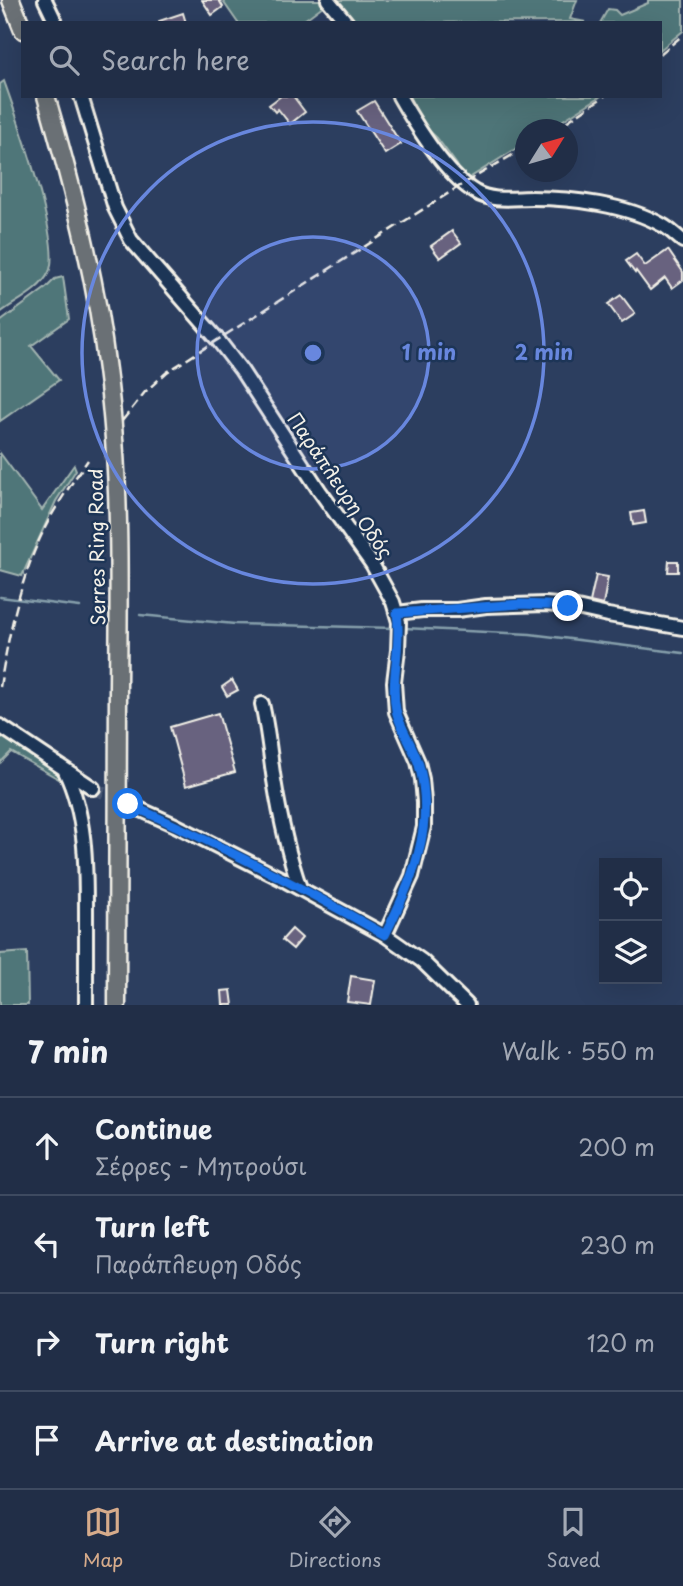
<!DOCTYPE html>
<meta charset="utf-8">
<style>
:root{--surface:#212e47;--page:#2d3a52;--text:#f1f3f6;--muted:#a2a8b4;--line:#3e4a60;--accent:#d6ab8b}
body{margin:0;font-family:"Playpen Sans",sans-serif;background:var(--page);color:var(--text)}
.controls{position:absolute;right:21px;bottom:21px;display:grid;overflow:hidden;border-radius:0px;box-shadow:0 7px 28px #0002}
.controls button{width:63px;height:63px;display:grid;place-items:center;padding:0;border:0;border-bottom:2px solid var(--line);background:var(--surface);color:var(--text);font:35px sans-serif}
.compass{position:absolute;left:515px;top:119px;width:63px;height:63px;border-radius:50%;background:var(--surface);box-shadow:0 7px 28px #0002;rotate:53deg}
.stop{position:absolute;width:21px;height:21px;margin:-16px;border:5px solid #1a73e8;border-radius:50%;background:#fff}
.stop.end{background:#1a73e8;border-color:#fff;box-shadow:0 2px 7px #0008}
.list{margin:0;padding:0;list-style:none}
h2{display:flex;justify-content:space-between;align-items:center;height:91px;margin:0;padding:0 28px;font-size:30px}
h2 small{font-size:23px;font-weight:400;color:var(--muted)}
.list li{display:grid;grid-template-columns:46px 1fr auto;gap:21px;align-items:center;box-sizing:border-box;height:98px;padding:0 28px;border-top:2px solid var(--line)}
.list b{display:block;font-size:26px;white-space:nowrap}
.list p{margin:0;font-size:23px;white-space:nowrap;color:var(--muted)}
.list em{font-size:23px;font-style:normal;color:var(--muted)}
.icon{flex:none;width:38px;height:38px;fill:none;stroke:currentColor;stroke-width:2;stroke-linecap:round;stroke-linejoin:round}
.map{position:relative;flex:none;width:683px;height:1005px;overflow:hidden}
.search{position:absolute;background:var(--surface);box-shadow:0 7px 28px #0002;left:21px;right:21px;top:21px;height:77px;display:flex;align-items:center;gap:18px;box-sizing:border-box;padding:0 24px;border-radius:0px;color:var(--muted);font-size:26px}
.sheet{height:483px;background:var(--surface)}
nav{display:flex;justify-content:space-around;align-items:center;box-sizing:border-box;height:98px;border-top:2px solid var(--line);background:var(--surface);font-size:19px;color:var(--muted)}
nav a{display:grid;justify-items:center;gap:4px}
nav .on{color:var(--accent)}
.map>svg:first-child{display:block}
.green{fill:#507679;stroke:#a2b4b0;stroke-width:2}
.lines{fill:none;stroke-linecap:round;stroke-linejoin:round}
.stream{stroke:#869fab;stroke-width:2.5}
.building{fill:#67627f;stroke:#f4f1e8;stroke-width:2}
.minor-tunnel{stroke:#4a5974;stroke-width:12;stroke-dasharray:12 6;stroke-linecap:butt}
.minor-casing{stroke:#f4f1e8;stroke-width:18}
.major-casing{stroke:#f4f1e8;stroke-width:21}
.minor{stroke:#1d3557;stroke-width:12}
.major{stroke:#6a7074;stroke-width:16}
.rail{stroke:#f4f1e8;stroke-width:2.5;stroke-dasharray:10 5;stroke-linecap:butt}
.route{stroke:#1a73e8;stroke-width:9}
.ring{fill:none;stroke:#6887de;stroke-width:3.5}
.labels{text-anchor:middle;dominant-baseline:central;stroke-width:5;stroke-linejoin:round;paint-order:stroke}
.street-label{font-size:19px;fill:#f4f1e8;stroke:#1d3557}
.centre{fill:#6887de;stroke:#1d3557;stroke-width:3.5}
.ring-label{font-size:21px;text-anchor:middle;font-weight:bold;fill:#6887de;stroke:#1d3557;stroke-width:5;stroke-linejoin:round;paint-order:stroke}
</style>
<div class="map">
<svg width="683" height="1005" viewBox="0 0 683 1005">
<rect width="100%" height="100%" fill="#2c3e5f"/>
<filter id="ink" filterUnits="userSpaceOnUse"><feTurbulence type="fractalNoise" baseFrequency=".0143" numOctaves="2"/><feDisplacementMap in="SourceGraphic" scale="14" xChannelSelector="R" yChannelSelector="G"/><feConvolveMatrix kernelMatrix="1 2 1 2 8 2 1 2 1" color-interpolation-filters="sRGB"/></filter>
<g filter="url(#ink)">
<!-- green -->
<path class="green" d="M222,0h102l3,3 -27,20h-62z
M337,0h240l-7,19 16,3 -233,1 -17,-19z
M648,0h35v31l-23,19v-27h-60l8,-14 7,1 5,5 28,-12z
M4,81c12,34 59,163 45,191 -8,18 -33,29 -49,41v-229z
M409,96h192l-52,33 -23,1 -1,13 -59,37 -5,-4 -4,-11 -20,-27 -13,-12z
M63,277l6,42 -38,27 28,34 -59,41v-99l46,-34 9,-9z
M0,453l42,57 32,-45 2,5 -20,31 -34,75 -22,-6z
M0,733l53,35 11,14 -53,-30 -11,11z
M27,952l1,53h-28v-51z"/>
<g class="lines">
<!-- stream -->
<path class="stream" d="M0,597l80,10
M140,615l95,9 159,4
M404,628l126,6 153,19"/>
</g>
<!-- building -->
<path class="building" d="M202,0h17l4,7 -11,8z
M183,13l3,10h-26l-1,-2z
M281,96h12l12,16 -15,12 -12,-15 -3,3 -6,-7z
M374,101l27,43 -16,10 -28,-43z
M452,231l9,12 -21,15 -9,-12z
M668,250l15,22v8l-11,8 -7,-10 -15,12 -14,-19 -1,2 -9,-12 10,-7 9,12z
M621,295l14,19 -13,9 -14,-19z
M644,511l2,12 -13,2 -2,-12z
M669,561h9v11h-10z
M596,575l12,2 -5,28 -13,-3z
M232,680l6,10 -11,6 -5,-9z
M218,713l17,59 -49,14 -16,-59z
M292,929l10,9 -9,11 -11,-9z
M351,976l24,4 -4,25 -24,-3z
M231,990l2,15h-10l-1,-14z"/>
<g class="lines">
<!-- minor-tunnel -->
<path class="minor-tunnel" d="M93,788l31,14"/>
<defs>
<path id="minor" d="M45,0l11,23
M328,0l19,23
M81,96l34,112 16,32 87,100 23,30 78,120 53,74 21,38 6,20 -1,28 -4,32 2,30 22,50 4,17 2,23v25l-12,49 -27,59
M399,96c16,28 48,80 76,96 16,10 39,6 57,6 41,0 95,7 130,27 8,4 14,11 21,16
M397,613l25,-3h35l29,-4 59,-2 23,2 40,9 75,13
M262,704c6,25 8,51 12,76 6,37 14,74 26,108
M0,726l93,62
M65,771c22,45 21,98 21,148 0,29 0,57 0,86
M128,804l47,21 111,56 99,54 37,26 45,44"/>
<path id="major" d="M11,0l12,30
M46,96c26,90 50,181 61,274 14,105 12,211 11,317 0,106 -1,212 -1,318"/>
</defs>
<!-- minor casing -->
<use href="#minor" class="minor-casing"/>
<!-- major casing -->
<use href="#major" class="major-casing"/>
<!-- minor -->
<use href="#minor" class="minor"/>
<!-- major -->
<use href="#major" class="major"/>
<!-- rail -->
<path class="rail" d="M660,54l23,-19
M554,130l51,-34
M122,421l23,-29 22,-20 296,-188 63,-37
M0,687c8,-50 20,-107 42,-153 12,-26 29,-50 46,-74"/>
</g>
</g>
<g class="lines" filter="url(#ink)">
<!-- route -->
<path class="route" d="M128,804c88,39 173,83 257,131 27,-55 51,-108 34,-170 -6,-20 -19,-36 -23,-55 -6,-32 6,-64 1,-97l124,-9 47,2"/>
</g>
<!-- distance rings -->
<circle cx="313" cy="353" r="116" fill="#6887de" fill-opacity=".12"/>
<g class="ring">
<circle cx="313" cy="353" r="116"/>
<circle cx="313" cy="353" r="231"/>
</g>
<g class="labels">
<!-- street labels -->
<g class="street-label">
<text transform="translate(341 485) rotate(56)">Παράπλευρη Οδός</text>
<text transform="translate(96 547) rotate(-91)">Serres Ring Road</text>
</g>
</g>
<circle cx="313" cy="353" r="10" class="centre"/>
<g class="ring-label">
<text x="429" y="360">1 min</text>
<text x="544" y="360">2 min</text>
</g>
</svg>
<div class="controls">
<button><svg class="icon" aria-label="locate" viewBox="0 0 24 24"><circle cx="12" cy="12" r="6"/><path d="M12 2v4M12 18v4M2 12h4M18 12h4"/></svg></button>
<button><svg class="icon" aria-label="layers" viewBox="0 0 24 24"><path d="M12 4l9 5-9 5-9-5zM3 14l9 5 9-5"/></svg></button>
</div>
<svg class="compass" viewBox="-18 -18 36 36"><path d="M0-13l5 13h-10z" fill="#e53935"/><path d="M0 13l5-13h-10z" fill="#a2a8b4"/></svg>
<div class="stop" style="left:128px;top:804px"></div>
<div class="stop end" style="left:568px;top:606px"></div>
<div class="search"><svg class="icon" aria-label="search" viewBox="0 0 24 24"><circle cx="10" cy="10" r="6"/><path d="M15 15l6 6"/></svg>Search here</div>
</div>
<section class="sheet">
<h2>7 min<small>Walk · 550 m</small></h2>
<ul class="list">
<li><svg class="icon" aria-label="ahead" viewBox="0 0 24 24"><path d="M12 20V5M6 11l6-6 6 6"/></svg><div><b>Continue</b><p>Σέρρες - Μητρούσι</p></div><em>200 m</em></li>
<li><svg class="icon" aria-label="left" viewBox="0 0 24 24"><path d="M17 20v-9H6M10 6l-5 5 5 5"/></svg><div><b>Turn left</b><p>Παράπλευρη Οδός</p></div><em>230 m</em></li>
<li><svg class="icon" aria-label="right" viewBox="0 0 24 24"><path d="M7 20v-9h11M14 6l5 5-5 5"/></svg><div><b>Turn right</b></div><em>120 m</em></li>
<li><svg class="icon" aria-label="arrive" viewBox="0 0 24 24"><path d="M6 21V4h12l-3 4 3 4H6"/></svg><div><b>Arrive at destination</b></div></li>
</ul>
</section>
<nav>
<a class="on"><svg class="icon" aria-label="map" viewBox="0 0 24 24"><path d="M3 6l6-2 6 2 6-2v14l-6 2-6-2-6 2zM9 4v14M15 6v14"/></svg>Map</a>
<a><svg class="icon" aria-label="directions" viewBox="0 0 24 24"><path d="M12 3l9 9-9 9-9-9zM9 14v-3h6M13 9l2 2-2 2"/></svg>Directions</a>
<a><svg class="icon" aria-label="saved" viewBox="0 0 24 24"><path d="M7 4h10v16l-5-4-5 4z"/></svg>Saved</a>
</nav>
